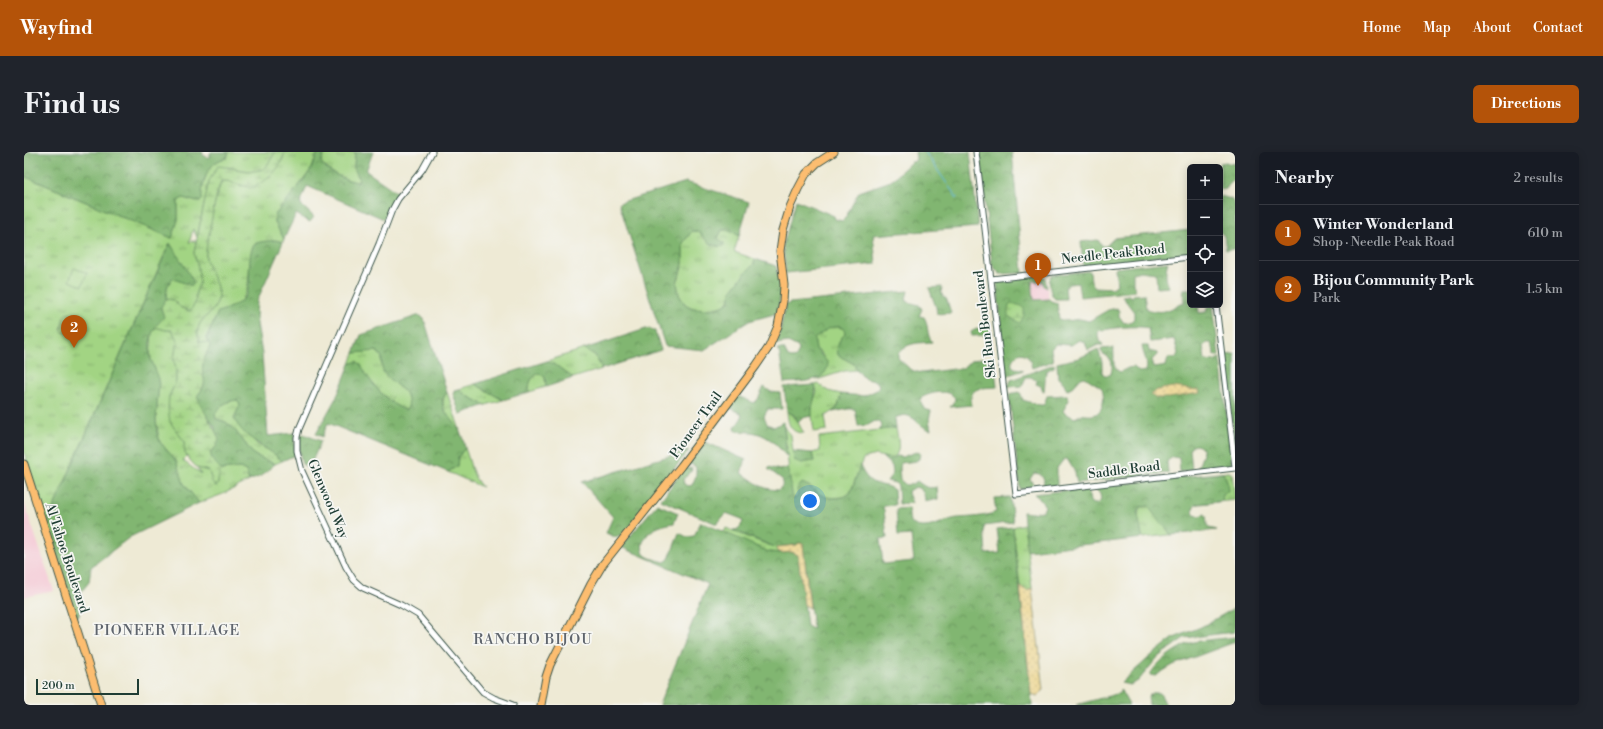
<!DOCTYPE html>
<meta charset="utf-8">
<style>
:root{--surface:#171b24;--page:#20242c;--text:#f1f3f6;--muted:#9ea1a6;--line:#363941;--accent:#b45309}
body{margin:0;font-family:"Libre Bodoni",serif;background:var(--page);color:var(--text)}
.controls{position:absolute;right:12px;top:12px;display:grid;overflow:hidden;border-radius:6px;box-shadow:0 2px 10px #0003}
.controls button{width:36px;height:36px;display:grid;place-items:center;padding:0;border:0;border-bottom:1px solid var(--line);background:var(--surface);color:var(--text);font:20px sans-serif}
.scale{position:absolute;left:12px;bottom:10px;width:103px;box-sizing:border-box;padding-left:4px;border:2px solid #1f3d34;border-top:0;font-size:11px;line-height:14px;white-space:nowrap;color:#1f3d34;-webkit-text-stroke:3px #f6f6f2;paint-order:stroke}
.you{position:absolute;left:786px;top:349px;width:14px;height:14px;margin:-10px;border:3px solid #fff;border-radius:50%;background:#1a73e8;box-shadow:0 0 0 6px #1a73e833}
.badge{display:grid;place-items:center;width:26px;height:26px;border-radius:50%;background:var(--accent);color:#fff;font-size:13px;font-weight:700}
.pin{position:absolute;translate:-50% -33px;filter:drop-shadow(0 1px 2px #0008)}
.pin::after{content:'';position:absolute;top:21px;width:14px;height:12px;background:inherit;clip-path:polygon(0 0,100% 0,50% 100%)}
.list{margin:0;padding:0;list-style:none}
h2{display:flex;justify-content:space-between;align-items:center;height:52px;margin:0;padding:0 16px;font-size:17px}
h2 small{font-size:13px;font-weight:400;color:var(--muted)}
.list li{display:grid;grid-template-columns:26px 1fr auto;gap:12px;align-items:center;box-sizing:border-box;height:56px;padding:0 16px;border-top:1px solid var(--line)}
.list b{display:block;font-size:15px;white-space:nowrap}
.list p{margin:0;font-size:13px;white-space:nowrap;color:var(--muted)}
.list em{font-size:13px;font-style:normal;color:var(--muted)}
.icon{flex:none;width:22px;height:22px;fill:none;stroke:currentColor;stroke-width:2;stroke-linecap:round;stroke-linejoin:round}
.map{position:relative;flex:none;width:1211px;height:553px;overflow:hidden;border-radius:6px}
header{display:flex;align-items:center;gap:24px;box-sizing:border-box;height:56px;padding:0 20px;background:var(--accent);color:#fff}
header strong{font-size:19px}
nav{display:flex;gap:22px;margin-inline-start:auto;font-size:14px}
.intro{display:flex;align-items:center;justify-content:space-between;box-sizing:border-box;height:96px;padding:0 24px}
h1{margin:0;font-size:28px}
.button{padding:10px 18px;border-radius:6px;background:var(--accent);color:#fff;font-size:14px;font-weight:700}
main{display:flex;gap:24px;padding:0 24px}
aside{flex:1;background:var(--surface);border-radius:6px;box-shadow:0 2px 10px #0003}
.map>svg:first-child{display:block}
.built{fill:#f5cfd9}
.grass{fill:url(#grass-tufts);stroke:#60885c}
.forest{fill:url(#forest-crowns);stroke:#507a52}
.wetland{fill:url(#wetland-marsh);stroke:#60885c}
.sand{fill:url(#sand-dots);stroke:#868c69}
.pitch{fill:#a2d483;stroke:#60885c}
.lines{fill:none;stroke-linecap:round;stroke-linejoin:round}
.stream{stroke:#65bce2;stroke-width:1}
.minor-casing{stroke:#3e574c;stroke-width:7}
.major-casing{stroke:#3e574c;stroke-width:9}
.minor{stroke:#fff;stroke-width:5}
.major{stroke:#fcbd6f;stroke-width:7}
.labels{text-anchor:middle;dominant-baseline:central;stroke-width:3.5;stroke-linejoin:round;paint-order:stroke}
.street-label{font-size:13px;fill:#1f3d34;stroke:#f6f6f2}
.neighbourhood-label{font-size:14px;letter-spacing:1px;fill:#5f656d;stroke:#f6f6f2}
</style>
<header>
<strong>Wayfind</strong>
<nav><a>Home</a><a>Map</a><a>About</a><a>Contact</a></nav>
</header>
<div class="intro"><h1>Find us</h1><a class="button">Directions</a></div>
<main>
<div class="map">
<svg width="1211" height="553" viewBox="0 0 1211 553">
<defs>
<pattern id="grass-tufts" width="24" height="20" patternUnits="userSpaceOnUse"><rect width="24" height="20" fill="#a2d483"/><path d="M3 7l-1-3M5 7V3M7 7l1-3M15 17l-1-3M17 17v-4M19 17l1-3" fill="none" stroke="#83ad6c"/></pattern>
<pattern id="forest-crowns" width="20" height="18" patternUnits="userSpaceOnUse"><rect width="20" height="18" fill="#81b671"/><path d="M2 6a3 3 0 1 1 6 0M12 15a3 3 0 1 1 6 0" fill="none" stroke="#69955e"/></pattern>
<pattern id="wetland-marsh" width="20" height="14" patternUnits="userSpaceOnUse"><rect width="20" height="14" fill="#a2d483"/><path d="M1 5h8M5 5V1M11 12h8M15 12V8" fill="none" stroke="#83ad6c"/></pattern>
<pattern id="sand-dots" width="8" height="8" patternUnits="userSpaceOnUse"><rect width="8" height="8" fill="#eeda9e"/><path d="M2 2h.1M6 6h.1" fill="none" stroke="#ccbc89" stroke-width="1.8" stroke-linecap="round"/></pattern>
</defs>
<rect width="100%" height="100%" fill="#f6f6f2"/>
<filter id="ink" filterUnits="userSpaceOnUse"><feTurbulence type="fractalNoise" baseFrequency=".025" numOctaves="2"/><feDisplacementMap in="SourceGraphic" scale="8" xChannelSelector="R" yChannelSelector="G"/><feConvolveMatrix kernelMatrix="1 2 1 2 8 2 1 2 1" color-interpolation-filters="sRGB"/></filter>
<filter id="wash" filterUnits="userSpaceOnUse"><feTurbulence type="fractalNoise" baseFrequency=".012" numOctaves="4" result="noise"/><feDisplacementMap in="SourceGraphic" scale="16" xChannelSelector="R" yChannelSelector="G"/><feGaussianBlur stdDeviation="0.9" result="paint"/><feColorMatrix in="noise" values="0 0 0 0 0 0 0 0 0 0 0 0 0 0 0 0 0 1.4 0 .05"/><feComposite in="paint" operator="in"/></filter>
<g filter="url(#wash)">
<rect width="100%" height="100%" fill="#eeead5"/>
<!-- built -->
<path class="built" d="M1018,124l4,3 3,20 -15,1 -2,-23z
M0,350l30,89 -30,6z"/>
<!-- grass -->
<path class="grass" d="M205,0h46c-1,3 -8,14 -10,16 -10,6 -27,1 -38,-1l-18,14 -12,56 -4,-8 -4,15 3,-3h4l-2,12 4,15 2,14 -4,10v10l-5,9 -10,-3 -8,-8 -7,-1 1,-12 5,-9 20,8 2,-4 -25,-38 -123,281 -22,-73v-276l148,62 6,-18v-19l5,-3 14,4c9,-16 6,-42 30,-44z
M261,0h33l-6,16 -7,10 -30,37 -1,6 10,18 -1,3 -8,-2 -19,3c-5,6 -5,10 -6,17 -3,30 2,42 -32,52l-12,26 2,5 -9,-1c-7,-28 17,-23 19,-45 1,-14 -10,-25 -12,-38 -1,-11 2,-20 4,-30 3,-17 5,-32 12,-48h5l15,5 40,-25z
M301,0h30l-1,16 5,10 -1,4c-11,-1 -31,-10 -37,-20z
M698,78h8l9,6 -5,16 21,7 -1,5 -8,8 -15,19 -2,11 -6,4 -12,3 -19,-1 -7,-4 -6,-9 -2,-12 6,-19v-21l9,-12c9,0 10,7 17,11 3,2 7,3 10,5l-1,-9z
M813,174l7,3 1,5 -5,5 5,20 9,5 3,6 -12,1 -29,9 8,-7 -2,-19 -6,-5 -2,-10 14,-11z
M131,175l11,3h6l5,10 -3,20 2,9v13l-7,14 1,26 14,19 1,12 2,3 -4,5 18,13 -4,-6 12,3 3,11 6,3v-10l4,-5 18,-2 6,3 3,10 -26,13 -24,9 -15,-19 -8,-23 -16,-19 -2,-9 -2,-13 3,-41 -9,-22 2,-24z
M560,197l11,6 7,14 -29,9 -16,-12 -10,-5z
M347,199h5l6,6c0,5 -1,11 2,16 8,12 28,17 24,35l-3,2c-15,-6 -27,-20 -37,-32 -4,-6 -5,-12 -11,-16l-7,2 4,-11z
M515,221l6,4 1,10 -17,5v-7l3,-8z
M451,232l28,16 -17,5 -19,-9 -8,-7z
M794,232l10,7 13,3c-1,12 -5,17 -16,22l2,14 -13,2 -3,-24 6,-16 -2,-7z
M423,240l13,38c-9,-11 -24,-24 -13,-38z
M213,248l3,5 -6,13 23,26 18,10 7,7 -7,3 -21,-9 -20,-26 -8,-7 -10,-3 -1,-5c6,-9 11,-13 22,-14z
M763,259c12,7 10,12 17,22 -15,0 -16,-10 -17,-22z
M760,274l7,9 3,25 20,1 -2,-8 8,-2 -1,-14 77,-9c2,11 6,24 -4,31l-17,-4 -12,4 -13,34 -7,4 -16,1 -8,-3 -12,-10 -12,14h-3z
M441,296c5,13 7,29 17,39l-34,-15 9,-6 1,-9z
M1205,320l3,2 3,26 -52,6 3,27 -43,5c-3,-9 -7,-22 -3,-31l9,-1 31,-29z
M1000,372l8,64 -5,3 -7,-5 -7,-59z
M702,376l42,17 9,2 -1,3 4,3 -11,-1 -45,-19z"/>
<!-- forest -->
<path class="forest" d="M0,0h179l-1,2 6,4 3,-6h18l-2,6c-19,2 -26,25 -25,42l-5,2 -14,-4 -5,3v19l-6,18 -148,-62z
M294,0h7l-4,10c6,10 25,19 37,20l1,-4 -5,-10 1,-16h18l-7,19 32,22 -14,26 -77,-33 -7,18 14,13 -4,5 -14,-8 -12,25 -10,-18 1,-6 30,-37 7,-10z
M891,0h55l8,75 -105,8 3,29 -90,9 -3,-27 13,-46 38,16 1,3 7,2 3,-3 14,-26 32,-11 20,-19h3l2,-3z
M955,0h33l11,121 -23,1 -4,-4 -4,-6z
M1202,10l5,2 4,-1v17h-3l-6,9 -6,1v-23l-1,-1 1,-3z
M662,30l63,20 -10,34 -9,-6h-8l-4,8 6,5v3c-5,1 -12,-1 -16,-4 -6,-5 -7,-11 -16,-11l-9,12v21l-6,19 2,12 6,9 7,4 19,1 12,-3 6,-4 2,-11 15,-19 8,-8 1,-5 21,7 5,22 -3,25 -29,8 -45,29 -39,-4 -46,-143z
M1196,44l11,3 4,6v44l-9,1 -2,-14 -4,-4z
M1166,78v23l-107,13 -2,-24 17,-2 4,6h4l8,-8z
M251,88l8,2 -26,59 -1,16 6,37 6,82 26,-3 1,22 -13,6c-14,-14 -40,-23 -48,-43l6,-13 -3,-5c-11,1 -16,5 -22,14l1,5 10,3 8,7 20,26 21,9 -14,12 -12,5 -3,-10 -6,-3 -18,2 -10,-10 -2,-8 6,-5 -1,-20 -14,-19 -4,-12c14,-16 3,-17 6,-33 1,-5 5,-12 7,-18l-4,-6c5,-9 8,-18 12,-27 9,-3 22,-8 27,-15 9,-12 -1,-48 12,-54 5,-2 13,-2 18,-3z
M146,91l24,39 -2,4 -20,-8 -5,9 -1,12 -5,8 3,10 -12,16 -2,10v14l9,22 -3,41 1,13 3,9 16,19 8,23 15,19 -69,34 -39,30 -2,15 -8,10 -2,24 -3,1 -30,-92z
M1144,110c-3,9 -3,16 1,25l-12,1 -1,-15 -16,-2 -7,2v11l3,7 -56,6 -2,-14 -9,1 -4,3 1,12h-11c-5,-5 -8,-18 -3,-24l38,-4 1,11 4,5 16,1 6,-3 -2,-17z
M1015,124l6,1 2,11 -3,-2 -1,-5h-11l2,19 15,-1 2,2 6,2 2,16 8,2 13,-2 9,2 19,-11 9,-2 2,3v5l5,7 6,-1 4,-3v-7l-12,-16 7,-1 3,3v-3l12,-1 2,15c19,6 22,0 38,-6l-1,-14h7v16h8l1,8 7,-1 2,-5 5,-2 6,51h-4l-1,-2 -1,-7 -2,-4h-4l-4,3 2,14 8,1 7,-3 12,104 -3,4 -32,4 6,-16 -1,-6 -5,-3 -5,1 -2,3 2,21 -12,2 -1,-14 -6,-1 -6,4 1,12 -91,10 -2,-11 -8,-13h-3l-7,9v17l-14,2 1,-8 -4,-5 -6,-1 -4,6 5,9 -15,1 -11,-95 11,-2 3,8 16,5h5l3,-9 20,-1 1,1 1,4 -6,11 3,3 9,4c2,-1 3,-2 5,-3 3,-1 9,1 13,0 11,-2 12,-18 9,-27l-17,-11 -4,1 -8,9 -5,3 -2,-1 -2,-6 -6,-5 -1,-15 22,-5 19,-9 4,13v10l2,3h6c3,-5 2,-10 1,-15l-8,-6 -3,-5 13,-1c3,8 -3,20 7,24l8,-4 6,-1 5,5 7,-1c3,-8 -3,-16 -4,-25h6l1,5 8,2v2l-5,5v6l3,2 11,-2 2,-8h8l2,-5 -4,-14 -24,3 -2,-14c-11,-3 -38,0 -50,3v7l5,7h-5l-10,5 -3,-8 -6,-2 -8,5 -15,-1 -5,5 2,12 -21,7c-1,-3 -1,-8 -3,-10 -6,-10 -19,-2 -17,8l3,2 9,2 -18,6 -9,-93 2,-3z
M918,135l-1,6 6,7 4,13 -14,1 -1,-7 -7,-19z
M884,139l-2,8 2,3 11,3 3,4 -3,7 5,1c5,8 2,17 8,25 -13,1 -26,0 -34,12v4l13,12 10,3 42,-5 9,-8 8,-1 14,1 3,27c-14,1 -30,-1 -25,18l-22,2 4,-5 1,-4c-7,-10 -26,-5 -34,0v4l3,7 7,2 -2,8 2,11c-16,-4 -17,-21 -36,-12l1,10 -17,2 3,-3 -1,-4 -6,-2 -7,4 -10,1 -3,-17h-7l-15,3 5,-5 3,-13 23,2 13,-6 2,-5 -3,-4 -11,-2 -8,-9 -3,-6 -16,-9c-2,-9 1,-15 7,-21l-1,-5c-14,-6 -18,2 -30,10l2,10 12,14c-1,21 -29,18 -44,20l-4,-27 -2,-7h6l4,8 4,1 4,-1 3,-6 -1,-4 -10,-5 -11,2 9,-39 4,-2z
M393,164h4l3,3 23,73c-13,16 6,25 12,38 3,5 5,12 6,18l-7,9 -1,9 -9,6 -120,-49 -6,14 -6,-3 22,-40 12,-30 7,-3c6,5 7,10 11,16 9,13 22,27 37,33l3,-2c4,-18 -16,-23 -24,-35 -3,-5 -2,-11 -2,-16l-5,-6 -23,2 7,-18z
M966,171l1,12 -19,1 -1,-4c7,-5 12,-2 19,-9z
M625,176l6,3 6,19 -59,19 -7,-14 -11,-6z
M1211,202v90l-12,-89z
M523,209l10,5 16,12 -27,9 -1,-10 -6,-4c-9,5 -10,10 -10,19l-26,8 -28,-16z
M1030,212v3l-8,4 -2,20 -2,-1 -1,-4 -5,-2 1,-3 -6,-4h-5l-4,9 -14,1 3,-7z
M791,233c2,10 -4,20 -3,31l-11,2 -2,4 -5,-7 -7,-4 -3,-24z
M740,235l7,5 9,1 2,16h-14l-4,7 3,8 7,3 9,-5 4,35c-9,-11 -18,-21 -31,-24 -6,-2 -13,-1 -20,-2l-1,-3 7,-11 -1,-4 -11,-5 8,-12 16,7 4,-4z
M435,237l8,7 19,9 -26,9 -7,-20 2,-4z
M279,282l18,7 -12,27 -7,-4 -3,-15 1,-14z
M681,290l41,18 -5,13c16,9 18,16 37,17l4,-4 1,-6 -15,-11 2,-2c7,3 12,4 18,0l5,32h2l3,-3 -1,-7 5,-6c18,7 13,15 37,15 4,-1 9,-2 11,-5 5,-7 6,-19 10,-27 5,10 9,17 21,19 5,1 9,2 13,5l1,15 -11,1 -1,2 1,2 3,28 -7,1 3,25 31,-3 -3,-26 -13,1 -2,-27 12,-1 2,14c15,13 33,-3 48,-4 13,-1 26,-1 38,-6l-2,-14 16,-1 3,25 -29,4 2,28 14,-1 -3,-24 16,-2 19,178h-373l49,-121 -87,-37 36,-43 21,9 -4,10c-13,2 -26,6 -31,19 -1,3 -1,8 1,12 5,5 14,6 21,8l4,-3 10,-26 8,4 7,-1 7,-14 68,30 11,1 12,-1 6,3 9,71 6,3 -10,-85 -28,3 -42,-17c6,0 7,-3 10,-8l-1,-3 -16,-6 -9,11 -56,-24 23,-31 8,-1 -1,4 -8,7 1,5 5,2 3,-1 4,-9v-9l-5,-3 -4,2z
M665,298l-67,85 -7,2 -9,-4 7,-16 -31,-35z
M769,299l19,2 2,8 -13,2 -7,-3z
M892,300l4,1 -1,6 -3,2 -15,2 -2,4 1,13 6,5 7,-1 4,-3c8,6 10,8 20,6l1,12 -13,3c0,-8 -2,-12 -9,-15l-7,3 -1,3 4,10 -13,1 -1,-18 -3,-3 -8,-2 6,-8 -1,-7 -10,-9 10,2 5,-3 5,1z
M1199,321l4,8 1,10 -5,4 -1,6 -26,3c-4,4 -3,6 -2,11l5,1 6,-2c3,5 0,10 4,14l8,2 -46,5c-7,-11 -18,-19 -22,-29l-9,1 -3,5c3,9 3,18 6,26l-116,13 -4,-39 8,1 12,-2 2,-5 -7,-9 -4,-3 54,-6 2,14 3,2h4l4,-4 -1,-6 -7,-7z
M1211,456v24l-51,6 -26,19 -20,24 -8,4 -9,-2 31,-28 22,-17 27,-11z
M1211,485v5l-62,23 -18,11 -5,-1c6,-13 30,-30 44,-33 13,-3 28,-3 41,-5z
M1096,537l9,16h-53l44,-12z
M1128,541h8l6,12h-17l-1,-8z"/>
<!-- wetland -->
<path class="wetland" d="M251,0h10c-7,20 -15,27 -34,36l-24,-7h-6c-6,16 -8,31 -11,48 -2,10 -5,19 -4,30 2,13 13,24 12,38 -2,22 -26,17 -19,45l9,1 2,2c-2,6 -6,13 -7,18 -3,17 8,16 -6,33 6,16 16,28 22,43l-3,8 -6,5 2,8 10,10c-6,7 -2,12 -6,17l-4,-5 -3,-11 -12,-3 -8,-9 -4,-6 -1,-12 -14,-19 -2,-14 1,-11 7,-15v-13l-2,-9 3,-20 -5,-10h-6l-11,-3 9,-10 -3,-10 5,-8 7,1 8,8 9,3 6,-9v-10l4,-10 -2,-14 -4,-15 15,-72 9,-15c12,1 36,9 47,2 2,-2 9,-13 10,-16z
M986,151l12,3 2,3v7l-4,7 -12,-7v-8z"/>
<!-- sand -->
<path class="sand" d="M1148,235l27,3 1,3 -31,5h-14l-4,-3 6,-5z
M775,391l4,1 7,64 -6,-3 -6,-50 -6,-3 -12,1 -4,-3 1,-3 20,-2z
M996,434l7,5 5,-3 12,102 -6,6 -7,-2z"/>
<!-- pitch -->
<path class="pitch" d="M50,116l13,5 -5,13 -13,-5z
M43,161l7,2 2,4 -2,11 -3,4 -8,-2 -2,-2 3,-14z"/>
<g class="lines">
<!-- stream -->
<path class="stream" d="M901,0l32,46"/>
</g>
</g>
<g filter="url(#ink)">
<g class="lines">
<defs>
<path id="minor" d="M408,0l-10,18 -24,29 -6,11 -13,34 -80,185 -2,8v14l5,20 44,96 8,13 9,8 38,17 17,10 65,77 11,6 19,7
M952,0l40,342 219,-26
M967,127l199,-22
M1192,153l19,162"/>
<path id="major" d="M0,312l77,241
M517,553l5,-28 4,-12 41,-81 12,-20 78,-98 75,-100 13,-19 9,-21 5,-25 1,-16 -4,-34 3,-21 7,-23 8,-18 8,-15 11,-11 17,-11"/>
</defs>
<!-- minor casing -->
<use href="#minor" class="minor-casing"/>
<!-- major casing -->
<use href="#major" class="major-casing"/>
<!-- minor -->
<use href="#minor" class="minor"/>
<!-- major -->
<use href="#major" class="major"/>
</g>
</g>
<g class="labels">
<!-- street labels -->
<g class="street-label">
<text transform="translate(1089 102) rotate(-6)">Needle Peak Road</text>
<text transform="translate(961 172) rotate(-97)">Ski Run Boulevard</text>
<text transform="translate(672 273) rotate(-54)">Pioneer Trail</text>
<text transform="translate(1100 318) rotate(-7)">Saddle Road</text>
<text transform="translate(304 347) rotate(67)">Glenwood Way</text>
<text transform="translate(43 406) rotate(72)">Al Tahoe Boulevard</text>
</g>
<!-- neighbourhood labels -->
<g class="neighbourhood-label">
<text x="143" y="479">PIONEER VILLAGE</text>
<text x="509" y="488">RANCHO BIJOU</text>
</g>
</g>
</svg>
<div class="controls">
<button>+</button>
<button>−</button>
<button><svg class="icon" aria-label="locate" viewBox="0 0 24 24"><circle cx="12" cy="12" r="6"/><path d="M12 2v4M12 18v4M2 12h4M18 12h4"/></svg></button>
<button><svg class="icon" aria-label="layers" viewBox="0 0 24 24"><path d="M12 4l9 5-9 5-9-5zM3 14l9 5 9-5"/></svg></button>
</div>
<div class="scale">200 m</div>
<div class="you"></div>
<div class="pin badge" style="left:1014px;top:134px">1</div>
<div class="pin badge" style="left:50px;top:196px">2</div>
</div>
<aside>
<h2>Nearby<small>2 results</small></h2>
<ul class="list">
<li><span class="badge">1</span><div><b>Winter Wonderland</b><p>Shop · Needle Peak Road</p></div><em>610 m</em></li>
<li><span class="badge">2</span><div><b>Bijou Community Park</b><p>Park</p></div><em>1.5 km</em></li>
</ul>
</aside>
</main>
